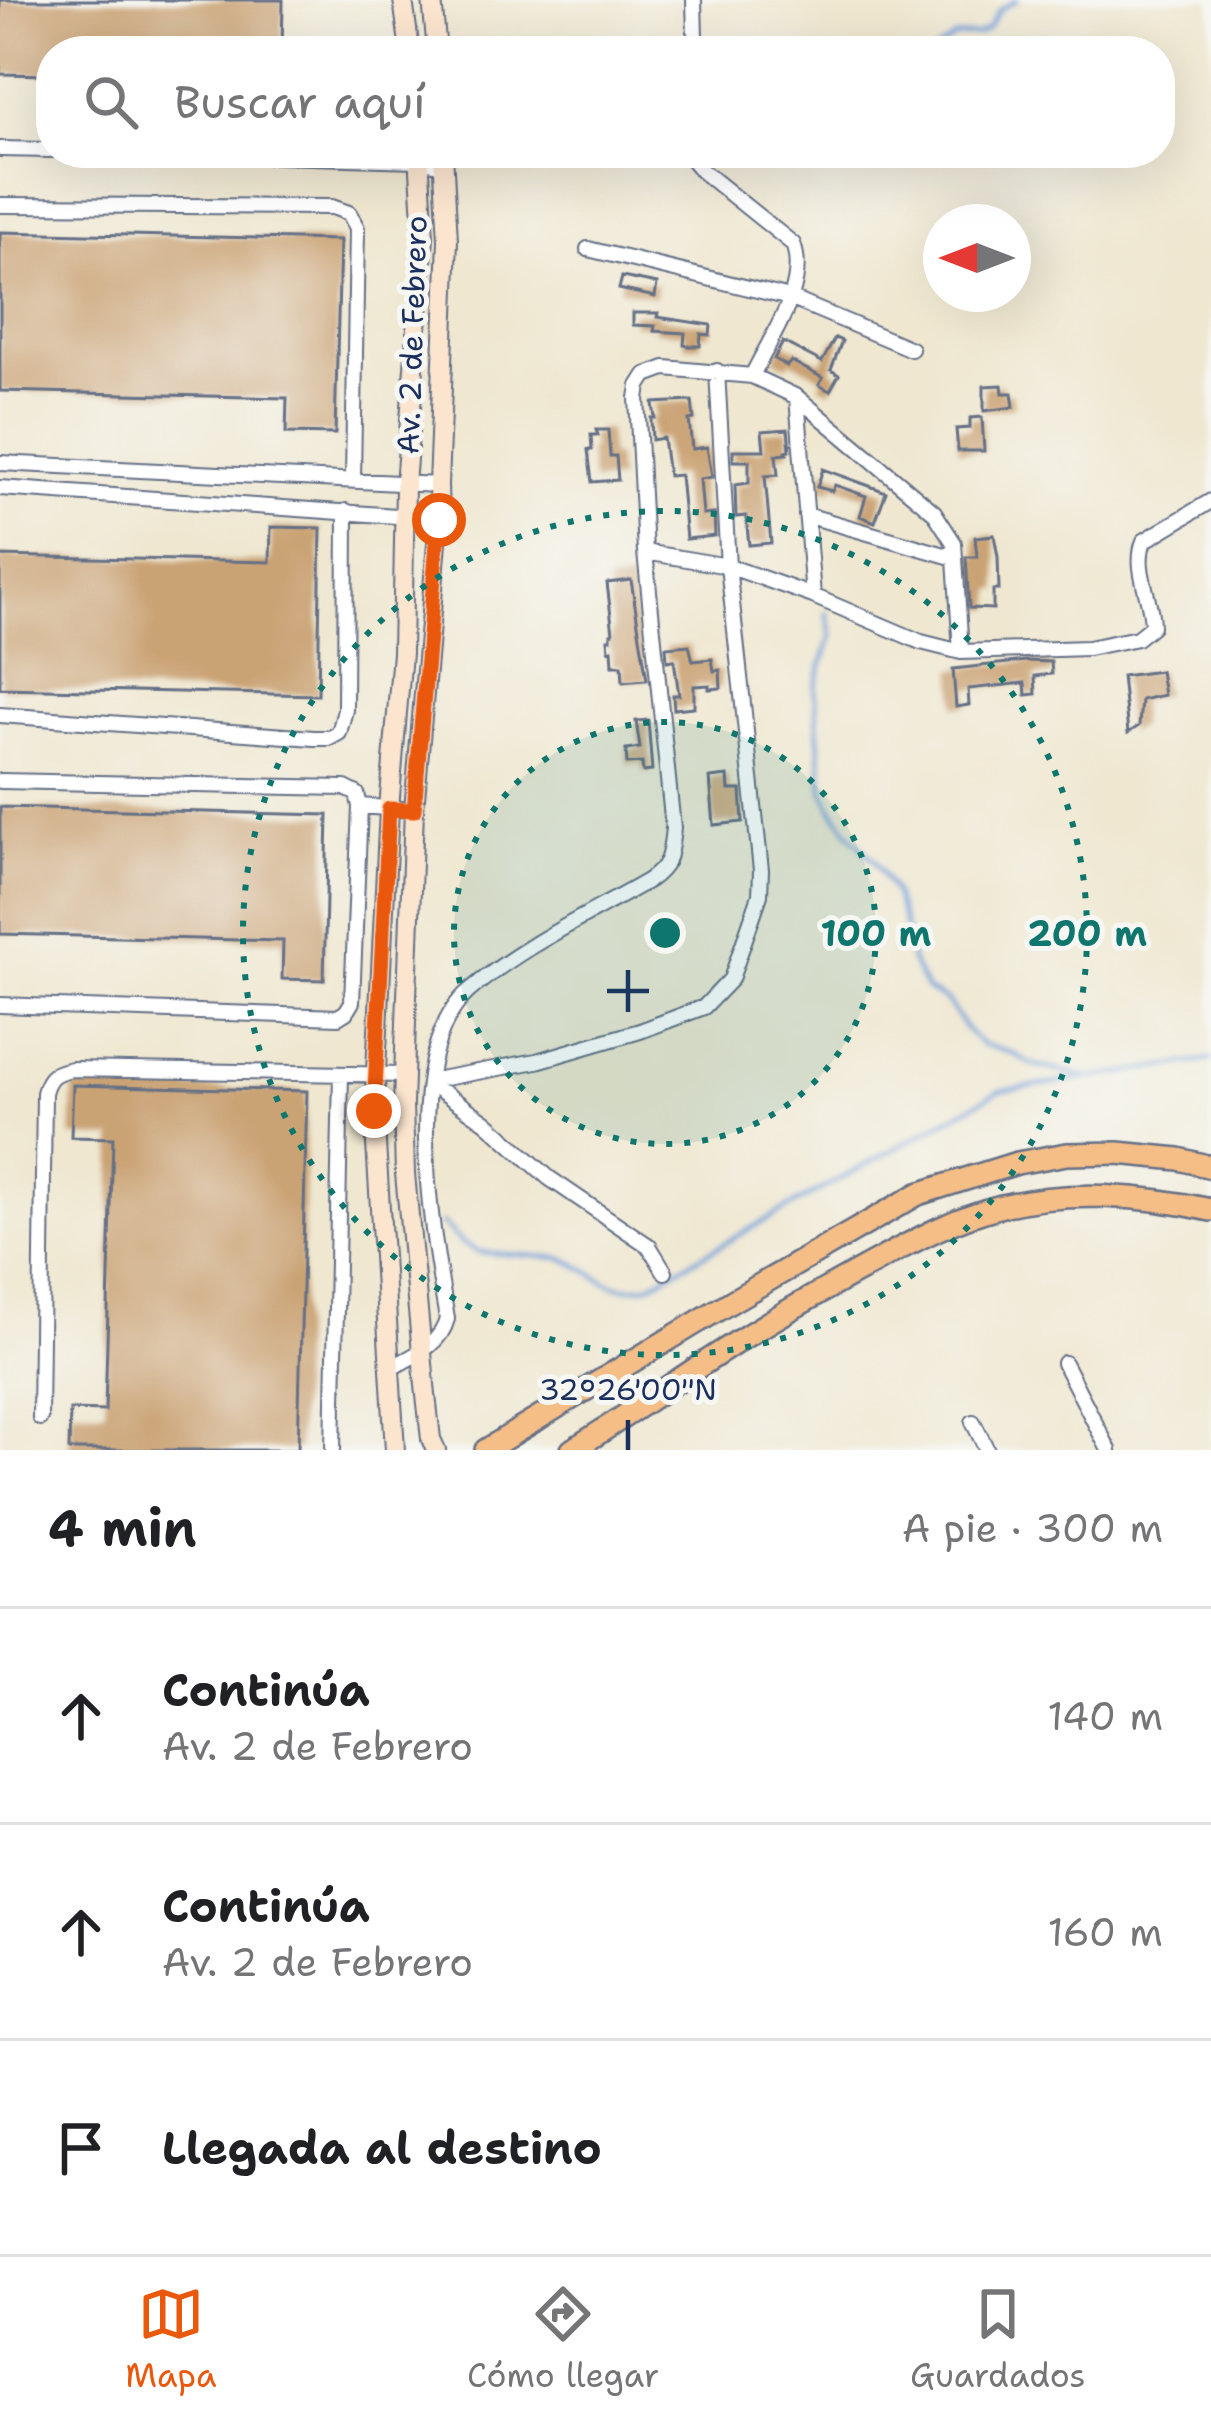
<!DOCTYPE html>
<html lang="es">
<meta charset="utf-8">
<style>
:root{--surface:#fff;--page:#f2f2f2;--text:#202124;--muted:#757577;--line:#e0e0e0;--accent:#ea580c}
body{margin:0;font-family:"Shantell Sans",sans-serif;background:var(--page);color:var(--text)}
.compass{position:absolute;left:923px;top:204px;width:108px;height:108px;border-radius:50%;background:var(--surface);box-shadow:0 12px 48px #0002;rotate:270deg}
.stop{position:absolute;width:36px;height:36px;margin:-27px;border:9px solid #ea580c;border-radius:50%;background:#fff}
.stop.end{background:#ea580c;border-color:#fff;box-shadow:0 3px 12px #0008}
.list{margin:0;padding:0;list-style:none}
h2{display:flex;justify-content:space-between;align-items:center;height:156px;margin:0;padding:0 48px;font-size:51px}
h2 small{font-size:39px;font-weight:400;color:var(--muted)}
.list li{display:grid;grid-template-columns:78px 1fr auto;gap:36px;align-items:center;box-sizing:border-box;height:216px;padding:0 48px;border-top:3px solid var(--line)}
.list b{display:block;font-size:45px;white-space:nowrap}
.list p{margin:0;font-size:39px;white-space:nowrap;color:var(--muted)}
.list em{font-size:39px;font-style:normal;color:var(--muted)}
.icon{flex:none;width:66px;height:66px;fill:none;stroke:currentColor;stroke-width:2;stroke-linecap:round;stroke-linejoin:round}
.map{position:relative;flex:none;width:1211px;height:1450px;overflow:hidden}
.search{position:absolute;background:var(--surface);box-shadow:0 12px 48px #0002;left:36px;right:36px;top:36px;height:132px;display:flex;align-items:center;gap:30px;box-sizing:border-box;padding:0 42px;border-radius:48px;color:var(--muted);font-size:45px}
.sheet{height:804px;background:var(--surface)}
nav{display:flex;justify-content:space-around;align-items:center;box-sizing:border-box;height:168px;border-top:3px solid var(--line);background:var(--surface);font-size:33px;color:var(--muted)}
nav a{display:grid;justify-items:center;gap:6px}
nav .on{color:var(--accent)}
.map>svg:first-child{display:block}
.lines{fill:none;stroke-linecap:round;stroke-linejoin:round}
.stream{stroke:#6e9ed8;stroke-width:4.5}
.building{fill:#caa375}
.street-casing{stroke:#656f86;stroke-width:18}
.secondary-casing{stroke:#656f86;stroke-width:22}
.primary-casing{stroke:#656f86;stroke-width:26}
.street{stroke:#fff;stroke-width:14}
.secondary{stroke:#fbe5cf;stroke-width:18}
.primary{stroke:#f6be87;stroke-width:21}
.route{stroke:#ea580c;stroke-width:15}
.ticks{fill:none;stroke:#1b2f5e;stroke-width:4.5}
.ring{fill:none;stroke:#0f766e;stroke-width:6;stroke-dasharray:6 12}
.labels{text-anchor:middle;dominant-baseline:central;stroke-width:10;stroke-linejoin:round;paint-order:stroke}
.street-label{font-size:30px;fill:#1b2f5e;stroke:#f6f6f2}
.ticks-label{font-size:30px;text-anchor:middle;fill:#1b2f5e;stroke:#f6f6f2;stroke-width:10;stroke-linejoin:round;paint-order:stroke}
.centre{fill:#0f766e;stroke:#f6f6f2;stroke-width:6}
.ring-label{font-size:36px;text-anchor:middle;font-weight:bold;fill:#0f766e;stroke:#f6f6f2;stroke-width:10;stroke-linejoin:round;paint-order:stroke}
</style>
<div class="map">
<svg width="1211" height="1450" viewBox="0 0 1211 1450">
<rect width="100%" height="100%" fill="#f6f6f2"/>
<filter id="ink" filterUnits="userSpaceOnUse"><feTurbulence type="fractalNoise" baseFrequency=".00833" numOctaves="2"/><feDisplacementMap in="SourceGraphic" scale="24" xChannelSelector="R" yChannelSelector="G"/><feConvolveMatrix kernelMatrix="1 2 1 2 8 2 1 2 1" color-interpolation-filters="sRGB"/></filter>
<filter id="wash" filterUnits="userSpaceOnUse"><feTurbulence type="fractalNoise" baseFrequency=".004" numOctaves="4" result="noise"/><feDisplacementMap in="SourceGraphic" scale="48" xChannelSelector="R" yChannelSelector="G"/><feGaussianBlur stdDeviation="2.7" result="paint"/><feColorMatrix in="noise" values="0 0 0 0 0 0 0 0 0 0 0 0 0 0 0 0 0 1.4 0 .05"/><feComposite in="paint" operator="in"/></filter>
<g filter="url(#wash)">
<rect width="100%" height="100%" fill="#efe7d0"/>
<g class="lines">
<!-- stream -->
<path class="stream" d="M935,51l21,-14 22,-2 10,-6 11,-19 18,-10
M827,613l5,22 -17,52 8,102 10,21 19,27 23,25 19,31 11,33 6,34 16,30 19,10 20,29 15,15 31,9 19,11 59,14 121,-18
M442,1223l18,19 19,10 82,6c37,12 41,36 86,28l352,-195 86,-12"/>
</g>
<g id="blocks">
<!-- building -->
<path class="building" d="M0,0h283l-1,51h-231v24l-51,-1z
M0,232l340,8 -5,194 -49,-1 1,-35 -287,-7z
M622,277l35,7 -2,13 -36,-8z
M633,313h25l-1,4 54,8 -1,10 -9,-1 -1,12h-11l-5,-1 1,-12 -31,-2 1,-5 -22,-1z
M835,338l7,3 -11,29 8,5 -9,16 -11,-6 4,-7 -32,-17 -4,5 -13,-7 9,-17 39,20z
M1002,385l1,8h9l2,14 -30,4v-25z
M692,401l2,18 -5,1 3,29 15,-2 5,30 -12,2 3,36 11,-1 1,22 -29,3 -6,-64 -12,1 -5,-38 -11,2 -1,-22h4l-2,-15z
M982,417l2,34h-26l-2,-22 14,-1v-10z
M788,429l2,21 -4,1 1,3 -11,1 2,20 -13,1 6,67 -22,2 -3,-29 -10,1 -1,-32 14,-2v-22h-16v-11h31l-2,-19z
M596,430h12l2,26h6l2,24 -26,2 -4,-32h4l-1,-15h7z
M823,469l63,23 -11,30 -15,-6 6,-20 -31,-11 -3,6 -15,-4z
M271,527l50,1 -3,167 -318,-7v-132l270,6z
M994,535l4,22 1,33h-6v19l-24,-1 -3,-51h11l-2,-20z
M631,580l16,100 -24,2 -1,-17h-9l-1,-16 -3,1 -1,-11h3v-6h2l-6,-50z
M689,645l4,16 19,-2 2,12 6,-1 1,18 -12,1v-4l-15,1v21l-20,2 -1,-14h6l-5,-35 -7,1 -1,-14z
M1026,661l25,1 1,12 -17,2 1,18 -10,1 -1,-12 -57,6 1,16 -13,2 -3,-38z
M1160,671l4,24 -23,5 -2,26 -11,7 -6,-57z
M648,720l4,51 -9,1 -1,-9 -15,1 -1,-14 14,-2 -4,-27z
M728,776l1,14h12l2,32 -29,3 -4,-47z
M0,807l328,8 -4,165 -42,-1 1,-38 -283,-7z
M73,1085l234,6 -9,359h-229l1,-40 35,1 8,-273 -42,-1z"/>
</g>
</g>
<g filter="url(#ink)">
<use href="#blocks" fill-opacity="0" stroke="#656f86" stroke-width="3"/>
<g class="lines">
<defs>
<path id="street" d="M691,51l4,-14 -1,-37
M0,149l51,1
M171,153l248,7 24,5
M687,153l15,18 91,73c16,42 -23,94 -41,132
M0,205l332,2 17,6 8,15 -4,251
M588,249l202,49 121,51
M797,397l16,199
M0,463l438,22
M0,488l439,31
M806,515l149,43
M645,552l83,14 85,30 108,46 40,10 127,-4 49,-10 15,-12c0,-28 -19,-57 -8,-85l67,-40
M0,715l314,23h16l9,-5 6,-23 1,-199
M0,781l345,7 12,6 3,12 -8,196 -6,10 -8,5 -338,-12
M360,806l54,4
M665,1272l-16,-26 -100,-68 -63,-56 -52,-36 5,-7 98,-18 103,-30 64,-24 27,-28 29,-84 1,-25 -33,-304 -11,-195
M1064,1363l45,87
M391,1368c23,-13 49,-22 56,-49 -14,-83 -49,-266 22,-328 54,-46 120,-76 180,-111 22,-15 21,-27 24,-52l-28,-276 -8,-154 2,-12 7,-11 19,-7 87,8 45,21 137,115 20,31 7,109
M40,1418l4,-325c4,-17 11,-21 28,-24l332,6
M973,1422l14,28
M333,1450l8,-376"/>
<path id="secondary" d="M403,0l7,51
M432,0l5,51
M395,1450l-21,-339 15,-302 13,-156 3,-168 19,-248 -5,-84
M436,1450l-5,-11 -5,-44 -21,-221 -2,-71 11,-293 25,-291 -1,-34 10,-245 -5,-87"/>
<path id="primary" d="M486,1450l248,-150 184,-106 99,-31 50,-9 51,-1 61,6 32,8
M572,1450c52,-32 102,-68 154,-101 46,-30 94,-57 142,-83 44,-24 85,-48 134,-60 67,-16 142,-11 209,4"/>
</defs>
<!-- street casing -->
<use href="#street" class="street-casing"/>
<!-- secondary casing -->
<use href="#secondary" class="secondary-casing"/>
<!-- primary casing -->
<use href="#primary" class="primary-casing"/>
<!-- street -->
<use href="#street" class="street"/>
<!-- secondary -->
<use href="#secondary" class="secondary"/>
<!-- primary -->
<use href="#primary" class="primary"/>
</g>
</g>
<g class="lines" filter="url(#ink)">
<!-- route -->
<path class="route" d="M374,1111l15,-302 25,1 25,-290"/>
</g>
<!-- ticks -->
<path class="ticks" d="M628,970v42M607,991h42M628,1420v30"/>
<!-- distance rings -->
<circle cx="665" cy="933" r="211" fill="#0f766e" fill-opacity=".12"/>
<g class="ring">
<circle cx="665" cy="933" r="211"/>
<circle cx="665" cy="933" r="422"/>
</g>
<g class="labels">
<!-- street labels -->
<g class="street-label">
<text transform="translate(412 335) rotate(-88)">Av. 2 de Febrero</text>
</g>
</g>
<g class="ticks-label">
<text x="628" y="1400">32°26'00"N</text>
</g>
<circle cx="665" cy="933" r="18" class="centre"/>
<g class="ring-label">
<text x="876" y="946">100 m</text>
<text x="1087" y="946">200 m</text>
</g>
</svg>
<svg class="compass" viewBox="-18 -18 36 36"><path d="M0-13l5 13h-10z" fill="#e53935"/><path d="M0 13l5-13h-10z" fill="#757577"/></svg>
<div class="stop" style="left:439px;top:520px"></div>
<div class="stop end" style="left:374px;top:1111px"></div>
<div class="search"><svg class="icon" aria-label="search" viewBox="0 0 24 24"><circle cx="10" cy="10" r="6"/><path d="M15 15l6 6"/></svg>Buscar aquí</div>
</div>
<section class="sheet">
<h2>4 min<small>A pie · 300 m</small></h2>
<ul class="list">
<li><svg class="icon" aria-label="ahead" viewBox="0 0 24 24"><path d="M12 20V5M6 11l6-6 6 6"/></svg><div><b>Continúa</b><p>Av. 2 de Febrero</p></div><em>140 m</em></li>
<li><svg class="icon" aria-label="ahead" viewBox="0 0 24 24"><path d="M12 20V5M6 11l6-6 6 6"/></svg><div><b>Continúa</b><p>Av. 2 de Febrero</p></div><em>160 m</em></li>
<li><svg class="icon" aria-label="arrive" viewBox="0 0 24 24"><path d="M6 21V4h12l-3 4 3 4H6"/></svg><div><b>Llegada al destino</b></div></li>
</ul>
</section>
<nav>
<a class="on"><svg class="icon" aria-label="map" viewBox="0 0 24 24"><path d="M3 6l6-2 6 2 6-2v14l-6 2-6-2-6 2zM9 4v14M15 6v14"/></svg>Mapa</a>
<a><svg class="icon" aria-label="directions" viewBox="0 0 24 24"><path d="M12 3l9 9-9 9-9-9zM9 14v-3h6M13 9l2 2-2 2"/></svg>Cómo llegar</a>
<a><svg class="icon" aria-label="saved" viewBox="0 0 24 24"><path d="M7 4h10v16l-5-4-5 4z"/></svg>Guardados</a>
</nav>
